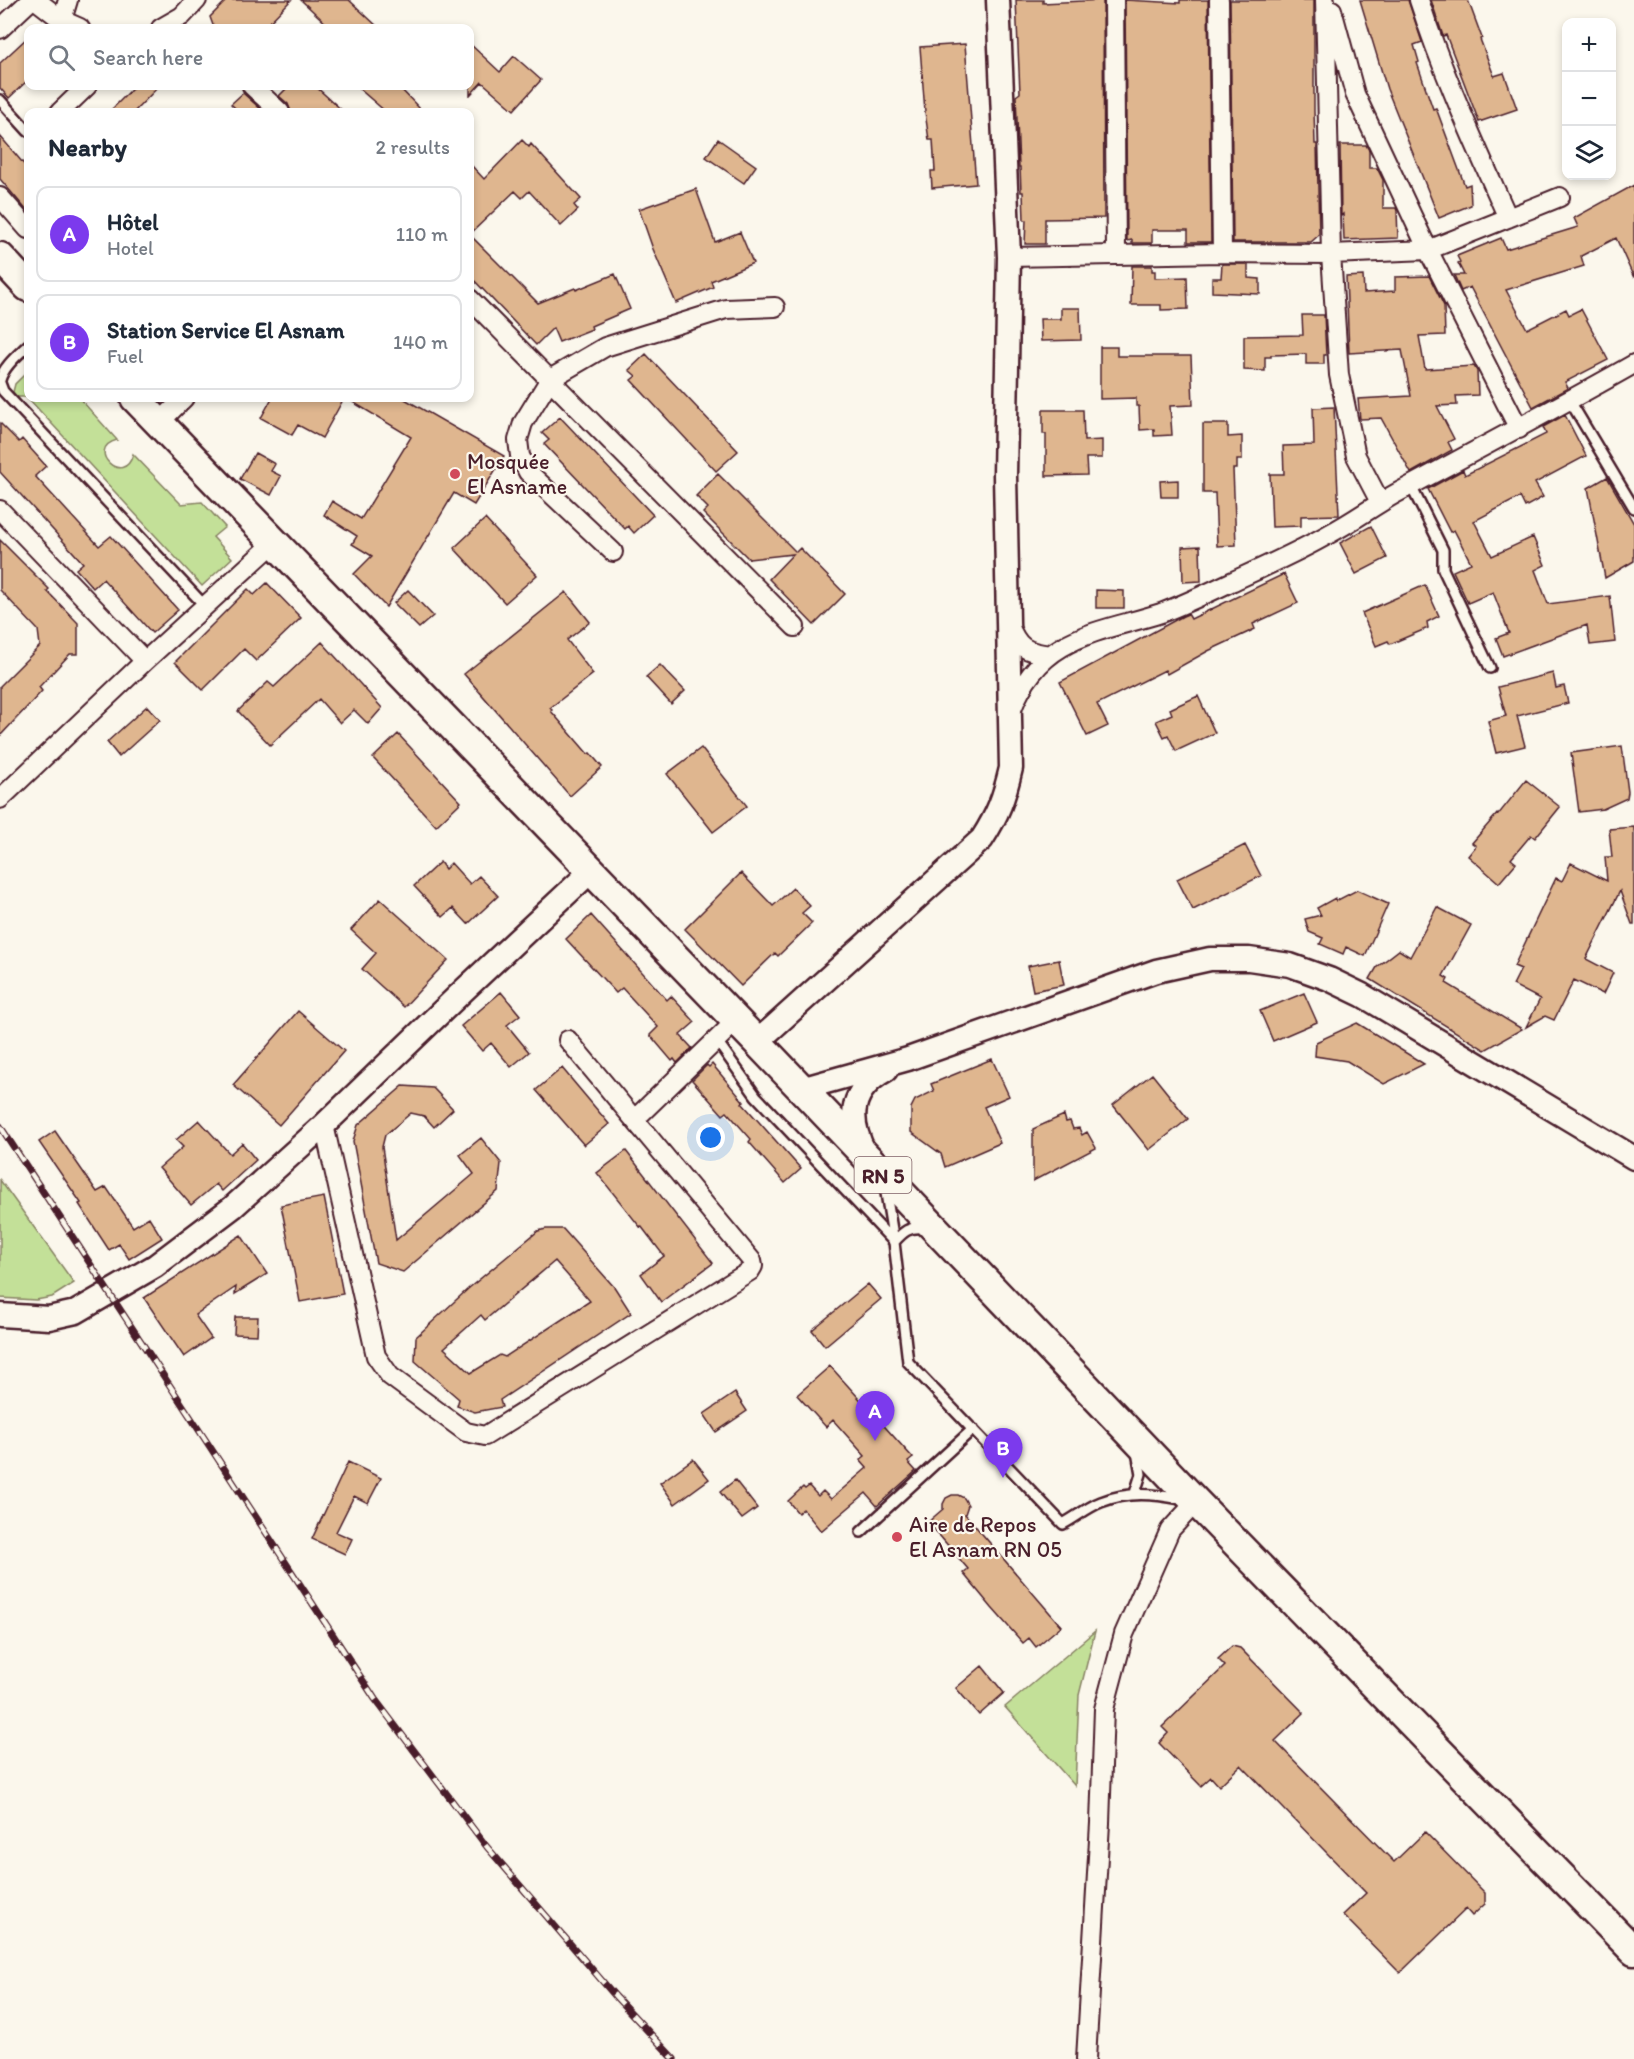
<!DOCTYPE html>
<meta charset="utf-8">
<style>
:root{--surface:#fff;--page:#f2f2f3;--text:#1f2937;--muted:#747a83;--line:#e0e1e3;--accent:#7c3aed}
body{margin:0;font-family:Itim,sans-serif;background:var(--page);color:var(--text)}
.controls{position:absolute;right:18px;top:18px;display:grid;overflow:hidden;border-radius:12px;box-shadow:0 3px 9px #0003}
.controls button{width:54px;height:54px;display:grid;place-items:center;padding:0;border:0;border-bottom:2px solid var(--line);background:var(--surface);color:var(--text);font:30px sans-serif}
.you{position:absolute;left:711px;top:1138px;width:21px;height:21px;margin:-15px;border:4px solid #fff;border-radius:50%;background:#1a73e8;box-shadow:0 0 0 9px #1a73e833}
.badge{display:grid;place-items:center;width:39px;height:39px;border-radius:50%;background:var(--accent);color:#fff;font-size:20px;font-weight:700}
.pin{position:absolute;translate:-50% -50px;filter:drop-shadow(0 2px 3px #0008)}
.pin::after{content:'';position:absolute;top:32px;width:21px;height:18px;background:inherit;clip-path:polygon(0 0,100% 0,50% 100%)}
.list{margin:0;padding:0;list-style:none}
h2{display:flex;justify-content:space-between;align-items:center;height:78px;margin:0;padding:0 24px;font-size:26px}
h2 small{font-size:20px;font-weight:400;color:var(--muted)}
.list li{display:grid;grid-template-columns:39px 1fr auto;gap:18px;align-items:center;box-sizing:border-box;height:96px;margin:0 12px 12px;padding:0 12px;border:2px solid var(--line);border-radius:12px}
.list b{display:block;font-size:22px;white-space:nowrap}
.list p{margin:0;font-size:20px;white-space:nowrap;color:var(--muted)}
.list em{font-size:20px;font-style:normal;color:var(--muted)}
.icon{flex:none;width:33px;height:33px;fill:none;stroke:currentColor;stroke-width:2;stroke-linecap:round;stroke-linejoin:round}
.map{position:relative;flex:none;width:1634px;height:2059px;overflow:hidden}
.search{position:absolute;background:var(--surface);box-shadow:0 3px 9px #0003;left:24px;top:24px;width:450px;height:66px;display:flex;align-items:center;gap:15px;box-sizing:border-box;padding:0 21px;border-radius:12px;color:var(--muted);font-size:22px}
.panel{position:absolute;background:var(--surface);box-shadow:0 3px 9px #0003;left:24px;top:108px;width:450px;height:294px;border-radius:12px}
.map>svg:first-child{display:block}
.green{fill:#c3e098;stroke:#868062;stroke-width:1.5}
.building{fill:#dfb68f;stroke:#4a1f2b;stroke-width:1.5;fill-rule:evenodd}
.lines{fill:none;stroke-linecap:round;stroke-linejoin:round}
.service-casing{stroke:#4a1f2b;stroke-width:14}
.minor-casing{stroke:#4a1f2b;stroke-width:22}
.tertiary-casing{stroke:#4a1f2b;stroke-width:27}
.primary-casing{stroke:#4a1f2b;stroke-width:33}
.service{stroke:#fbf7ec;stroke-width:9}
.minor{stroke:#fbf7ec;stroke-width:18}
.tertiary{stroke:#fbf7ec;stroke-width:22}
.primary{stroke:#fbf7ec;stroke-width:28}
.rail-casing{stroke:#4a1f2b;stroke-width:7}
.rail{stroke:#fbf7ec;stroke-width:4.5;stroke-dasharray:14;stroke-linecap:butt}
.poi-dot{fill:#d1495b;stroke:#fbf7ec;stroke-width:2}
.labels{text-anchor:middle;dominant-baseline:central;stroke-width:4.5;stroke-linejoin:round;paint-order:stroke}
.shield{fill:#fbf7ec;stroke:#7f6065;stroke-width:1.5}
.shield-label{font-size:21px;font-weight:bold;fill:#4a1f2b}
.poi-label{font-size:22px;fill:#4a1f2b;stroke:#fbf7ec;text-anchor:start}
</style>
<div class="map">
<svg width="1634" height="2059" viewBox="0 0 1634 2059">
<rect width="100%" height="100%" fill="#fbf7ec"/>
<filter id="ink" filterUnits="userSpaceOnUse"><feTurbulence type="fractalNoise" baseFrequency=".0167" numOctaves="2"/><feDisplacementMap in="SourceGraphic" scale="12" xChannelSelector="R" yChannelSelector="G"/><feConvolveMatrix kernelMatrix="1 2 1 2 8 2 1 2 1" color-interpolation-filters="sRGB"/></filter>
<g filter="url(#ink)">
<!-- green -->
<path class="green" d="M28,371v27h54v3l35,39c-33,9 7,48 16,14l48,50 21,-2 23,25 -12,10 19,21 -30,28 -175,-189h-10l-4,-5 2,-8z
M0,1180l74,103 -22,14 -16,3 -36,-2z
M1095,1631l-16,64 -4,91 -70,-79z"/>
<!-- building -->
<path class="building" d="M227,0h64l-27,28h-50l-4,-11z
M301,0h48l30,28h-48z
M1016,0h27v3l60,-3 1,218 -59,1v25h-20l1,-24h-2l-1,-28h-2l-1,-25h-1l-3,-71 4,-3z
M1125,0l55,3v-3h28l3,242h-23v-12h-36v13h-20v-3l-5,1z
M1230,0h84v111l1,33h2l2,91 -8,7h-78z
M1360,0h48l14,42 -8,3 5,17 -2,1 16,46 3,-1 29,78 5,-2 1,21 -32,13 -52,-129z
M1431,0h37l14,38 -2,1 14,37 10,-3 13,36 -38,13 -33,-87 -3,1z
M28,37v43l-19,18 -9,-10v-25z
M470,44l30,28 14,-16 27,24 -27,30 -32,-28 -12,13z
M965,44l11,140 -44,4 -1,-17h4l-2,-31h-4l-4,-28 -5,-65z
M135,86h24l-25,26h-25z
M289,86h26l29,26h-53l-3,-8 -9,-8z
M356,86h42l25,26h-37z
M243,93l1,1 20,18h-25l-8,-8z
M0,136l28,33v43l-28,-33z
M718,139l38,27 -12,17 -38,-26z
M522,140l7,7 2,-3 50,55 -7,6 4,5 -17,16 -32,-35 -7,7 -7,-7 -45,43v-70l14,15z
M1340,145h26l3,5v18h8l6,12v28h13l1,3 1,27 -54,2 -1,-26 -2,2z
M1634,185v93l-18,-40 -35,18 3,10 -78,24 21,39 39,-20 3,6 12,-6 27,51 -43,22 3,6 -35,19 -63,-120 -9,4 -7,-16h10l-6,-12 2,-1 -3,-6 44,-18 5,11 72,-22 -4,-9z
M696,189l19,53 25,-10 13,31 -42,18 2,6 -37,16 -23,-54 -14,-40z
M470,235l68,68 37,-15 1,2 39,-16 15,35 -39,17 1,3 -33,13 -6,-14 -17,17 -66,-69z
M1222,264h26v14l12,1v15l-48,-2v-14h9z
M1132,266h20v5h3v7l32,-1 1,32 -27,1v-5h-30z
M1363,276l1,17 31,-2v-14l34,-1 15,30 1,29 -26,1 6,33 49,-3 3,5 1,24 -22,1 1,9 -20,1 17,33 -6,3 4,8 -41,23 -30,-55 -21,1 -2,-20 53,-3 -9,-46 -53,3 -3,-76z
M1061,308h19l1,32 -40,1 -1,-22h21z
M1302,315h22l2,40h-2v9h-18v-10l-35,1v2h-6v14l-21,-1v-34l59,-1z
M1100,347h17v9h74l2,49 -23,1 2,29 -18,1v-7l-14,1 -1,-24h-3v-8l-36,1z
M646,354l92,97 -22,20 -85,-91 5,-4 -7,-6z
M272,398h72l-22,40 -24,-13 -6,10 -31,-17z
M346,398h57l101,58 -30,49 -20,-12 -68,114 -32,-33 18,-18 -20,-12 5,-8 -33,-21 8,-14 29,18 50,-82z
M1334,407l5,108 -38,1v10l-29,1 -2,-53h14l-1,-28 31,-1 -1,-37z
M1043,410h40l1,31 18,-1v18h-16l1,17 -41,1v-42h-3z
M1565,415l21,41 -51,27 8,14 -18,10 -5,-10 -46,24 18,35 41,-19 12,28 -10,5 13,34 62,-8 5,46 -25,3 -3,-20 -84,31 -7,-18 13,-5 -16,-41 -25,11 -15,-32 18,-8 -17,-33 -4,2 -22,-43 35,-19 2,5 81,-41 -3,-7z
M560,417l93,98 -19,18 -6,-7 -3,3 -81,-85 5,-4 -7,-7z
M0,423l19,19 3,-3 24,27 -11,10 64,70 12,-10 67,74 -26,23 -49,-54 -10,9 -17,-19 7,-6 -83,-91z
M1203,424h25v13l14,-1v24h-5v9h-4l3,76 -19,1 -2,-53h-12z
M255,453l20,11 -4,7 10,5 -10,19 -31,-16z
M718,474l78,78 4,-4 45,46 -31,31 -45,-46 24,-25 -44,5 -46,-46 5,-5 -12,-12z
M1607,477l27,47v37l-29,17 -17,-90z
M1178,480v17h-17l-1,-16z
M485,519l52,56 -32,28 -51,-55z
M1371,526l16,32 -31,16 -16,-31z
M0,540l49,49 -2,2 31,32v31h-8l-31,33 3,4 -42,45v-50l40,-40 -2,-16 -38,-40z
M1200,546l1,35 -18,1 -1,-35z
M1284,574l14,29 -45,21 2,5 -47,22 -41,23 -2,-4 -68,34 11,22 -21,10 -27,-54 123,-66 5,-2 3,5z
M267,583l34,35 -45,43 -12,-12 -41,41 -28,-28 73,-73 6,6z
M1425,585l14,31 -12,6 1,6 -38,16 -2,-3 -12,5 -14,-33z
M408,590l25,26 -14,12 -25,-25z
M1096,590l28,1v17h-28z
M566,592l24,30 -23,18 26,34 -43,34 2,2 -1,1 37,43 2,-1 12,14 -32,29 -106,-122z
M322,642l60,66 -14,16 -14,-14 -14,13 -21,-24 -49,46 -32,-34 30,-29 6,5z
M660,665l25,26 -14,13 -25,-27z
M1553,673l3,15 8,-2 4,17 -51,13 8,30 -29,7 -8,-32 18,-5 -8,-29z
M1198,696l17,37 -39,18 -8,-16 -4,2 -8,-16 16,-7 -2,-5z
M147,706l13,14 -41,37 -12,-15z
M398,734l63,68 -25,24 -63,-68z
M1622,746l6,46 -1,6 -24,11 -24,3 -8,-59z
M701,748l46,58 -34,26 -46,-58z
M1526,780l34,27 -25,31 -4,-3 -20,24 5,4 -17,20 -31,-27 8,-10 -4,-3 25,-29 1,1z
M1634,827v97h-2l-12,-33 -34,68 27,14 -10,21 -29,-14 -20,40 -9,-4 -19,11 14,-28 -27,-14 8,-16 -7,-3 42,-88 6,3 9,-18 36,18 -2,-24h7l-3,-28z
M1245,845l16,31 -68,34 -16,-31z
M440,862l5,7 6,-6 19,21 9,-8 19,20 -30,28 -15,-16 -10,9 -29,-31z
M741,873l32,33 20,-18 17,18 -8,7 10,10 -34,33 -3,-3 -34,33 -56,-57z
M1357,890l31,14 -23,52 -19,-9 -3,7 -23,-10 3,-6 -14,-6 -4,-13 16,-4 -4,-7 18,-10 1,3z
M380,899l68,61 -44,47 -42,-38 14,-16 -25,-23z
M1437,907l34,18 -28,51 5,3 -2,4 76,46 -37,21 -115,-71 7,-12 22,-17 11,7z
M591,915l76,85 4,-4 24,26 -15,13 12,13 -15,15 -3,-4 -2,2 -22,-26 8,-8 -36,-39 -6,5 -50,-54z
M1059,960l5,25 -31,6 -5,-25z
M501,992l19,23 -13,10 22,27 -18,15 -20,-24 -9,8 -21,-25z
M1304,993l13,29 -44,19 -13,-30z
M298,1011l46,40 -65,74 -46,-40z
M1357,1023l67,41 -40,20 -37,-23 -32,-5 1,-14z
M992,1059l17,37 -25,11 16,36 -55,24 -4,-13 -30,-22v-24l4,-8 19,-9 -3,-7z
M712,1064l32,38 -2,1 59,66 -16,14 -36,-41 2,-3 -24,-27 -4,3 -31,-35 15,-15 2,2z
M562,1068l47,56 -25,21 -48,-55z
M1152,1074l36,45 -39,31 -36,-45z
M403,1086l30,2 20,21 -19,18 -10,-11 -13,-3 -26,22 -3,12 14,93 78,-66 -14,-19 21,-17 20,25 -3,28 -95,81 -27,-9 -23,-122 5,-16z
M1064,1115l2,7 4,-1 3,8 6,-1 3,7 5,-3 9,16 -63,33v-52z
M199,1120l31,34 12,-11 14,17 -34,31 -6,-7 -25,21 -32,-37 24,-21 -7,-7z
M55,1131l42,61 9,-5 27,40 16,-10 13,21 -33,21 -10,-15 -10,6 -30,-46 2,-1 -42,-61z
M626,1151l87,112 -52,39 -20,-28 23,-18 -23,-30 -1,1 -43,-54z
M324,1197l19,97 -43,8 -19,-97z
M546,1229h17l52,59 16,25 -131,87 2,7 -27,5 -18,-6 2,-7 -44,-38 1,-24 53,-49 69,-57zM555,1261l35,40 -85,56 -5,-2 -29,18 -27,-25 37,-33 4,5z
M241,1235l26,39 -32,20 1,-7 -41,28 16,23 -27,19 -40,-59z
M868,1284l13,15 -56,47 -13,-16z
M235,1317h23l-1,18 -23,-1z
M830,1366l83,92 -5,4 8,9 -39,35 -11,-13 -45,38 -18,-22 -5,4 -10,-12 15,-14 2,2 4,-3 9,10 5,-5 8,8 36,-31 -7,-8 5,-4 -32,-36 -7,7 -29,-32z
M735,1393l12,18 -31,21 -12,-18z
M693,1459l16,20 -34,25 -15,-21z
M348,1462l33,16 -13,25 -14,-7 -18,36 16,7 -7,15 -33,-15z
M735,1480l22,28 -15,11 -22,-27z
M952,1495h6l6,3 4,7 -3,9 96,112 -25,21 -7,-9 -6,5 -31,-35 -29,-35 5,-4 -40,-47 15,-13v-5l3,-6z
M1232,1646l8,2 64,65 -29,28 119,121 31,-30 60,61v11l-13,12 -6,-7 -66,64 -57,-58 23,-22 -125,-128 -22,21 -8,-9 -10,9 -42,-43 9,-10 -6,-6 63,-61 -7,-7z
M982,1666l22,27 -25,22 -23,-27z"/>
<g class="lines">
<defs>
<path id="service" d="M0,100l28,31
M0,380c4,-14 18,-25 28,-35
M0,383l3,8 202,215
M1570,401l64,107
M1411,486l32,64v19l47,99
M717,1041l39,55 138,146c9,-10 15,-16 30,-14
M885,1187l9,55 14,120 155,162c13,-7 25,-17 38,-22 27,-11 53,-8 80,-3
M1135,1493l6,-19 -4,-22
M861,1532l112,-103"/>
<path id="minor" d="M36,0l26,20 18,8
M1114,0l2,254
M1219,0l3,253
M1325,0l6,254 8,121 17,81 24,46
M1419,0c24,75 57,146 89,218
M1332,10l23,84 73,156 91,179
M62,20l6,-20
M161,28l21,-12 15,-16
M0,29l31,-29
M252,86l28,26
M60,112l27,-26
M0,197l28,32
M1009,257l213,-4 109,1 97,-4 132,-53
M470,299l325,328
M159,423l25,-25
M0,510l145,151
M613,552l-85,-80 -8,-16 -2,-16 5,-17 27,-44 55,-32 121,-38 49,-2
M1009,625c9,23 17,27 41,30
M1012,709c10,-26 26,-48 50,-62 30,-18 66,-23 99,-34 24,-9 47,-20 70,-31 33,-15 67,-30 98,-48 23,-12 43,-27 66,-40 80,-43 160,-85 239,-130
M0,799l145,-138 130,-119
M635,1119l101,-98
M324,1125l52,231 14,20 76,56 19,4 265,-165 3,-5 -1,-5 -184,-221
M1086,2059l14,-236 4,-114 20,-75 46,-104 26,-28"/>
<path id="tertiary" d="M757,1042l225,-203c16,-25 22,-41 29,-71l-6,-293 4,-218 -11,-257
M801,1089l107,-30 248,-88 54,-12h39l41,6 39,14 33,16 272,163
M865,1153c-18,-35 -15,-63 21,-83
M0,1315l49,3 27,-6 79,-46 78,-59 91,-82 139,-134 128,-120"/>
<path id="primary" d="M0,257l28,30
M135,398l622,644 439,460 438,449"/>
</defs>
<!-- service casing -->
<use href="#service" class="service-casing"/>
<!-- minor casing -->
<use href="#minor" class="minor-casing"/>
<!-- tertiary casing -->
<use href="#tertiary" class="tertiary-casing"/>
<!-- primary casing -->
<use href="#primary" class="primary-casing"/>
<!-- service -->
<use href="#service" class="service"/>
<!-- minor -->
<use href="#minor" class="minor"/>
<!-- tertiary -->
<use href="#tertiary" class="tertiary"/>
<!-- primary -->
<use href="#primary" class="primary"/>
<defs>
<path id="rail" d="M0,1126l375,573 112,148 129,150 58,62"/>
</defs>
<!-- rail casing -->
<use href="#rail" class="rail-casing"/>
<!-- rail -->
<use href="#rail" class="rail"/>
</g>
</g>
<!-- markers -->
<g class="poi-dot">
<circle cx="455" cy="474" r="6"/>
<circle cx="897" cy="1537" r="6"/>
</g>
<g class="labels">
<!-- shield labels -->
<rect class="shield" x="854.5" y="1157" width="57" height="36" rx="4.5"/>
<g class="shield-label">
<text x="883" y="1175">RN 5</text>
</g>
<!-- poi labels -->
<g class="poi-label">
<text x="467" y="461">Mosquée<tspan x="467" dy="25">El Asname</tspan></text>
<text x="909" y="1524">Aire de Repos<tspan x="909" dy="25">El Asnam RN 05</tspan></text>
</g>
</g>
</svg>
<div class="controls">
<button>+</button>
<button>−</button>
<button><svg class="icon" aria-label="layers" viewBox="0 0 24 24"><path d="M12 4l9 5-9 5-9-5zM3 14l9 5 9-5"/></svg></button>
</div>
<div class="you"></div>
<div class="pin badge" style="left:875px;top:1441px">A</div>
<div class="pin badge" style="left:1003px;top:1478px">B</div>
<div class="search"><svg class="icon" aria-label="search" viewBox="0 0 24 24"><circle cx="10" cy="10" r="6"/><path d="M15 15l6 6"/></svg>Search here</div>
<section class="panel">
<h2>Nearby<small>2 results</small></h2>
<ul class="list">
<li><span class="badge">A</span><div><b>Hôtel</b><p>Hotel</p></div><em>110 m</em></li>
<li><span class="badge">B</span><div><b>Station Service El Asnam</b><p>Fuel</p></div><em>140 m</em></li>
</ul>
</section>
</div>
